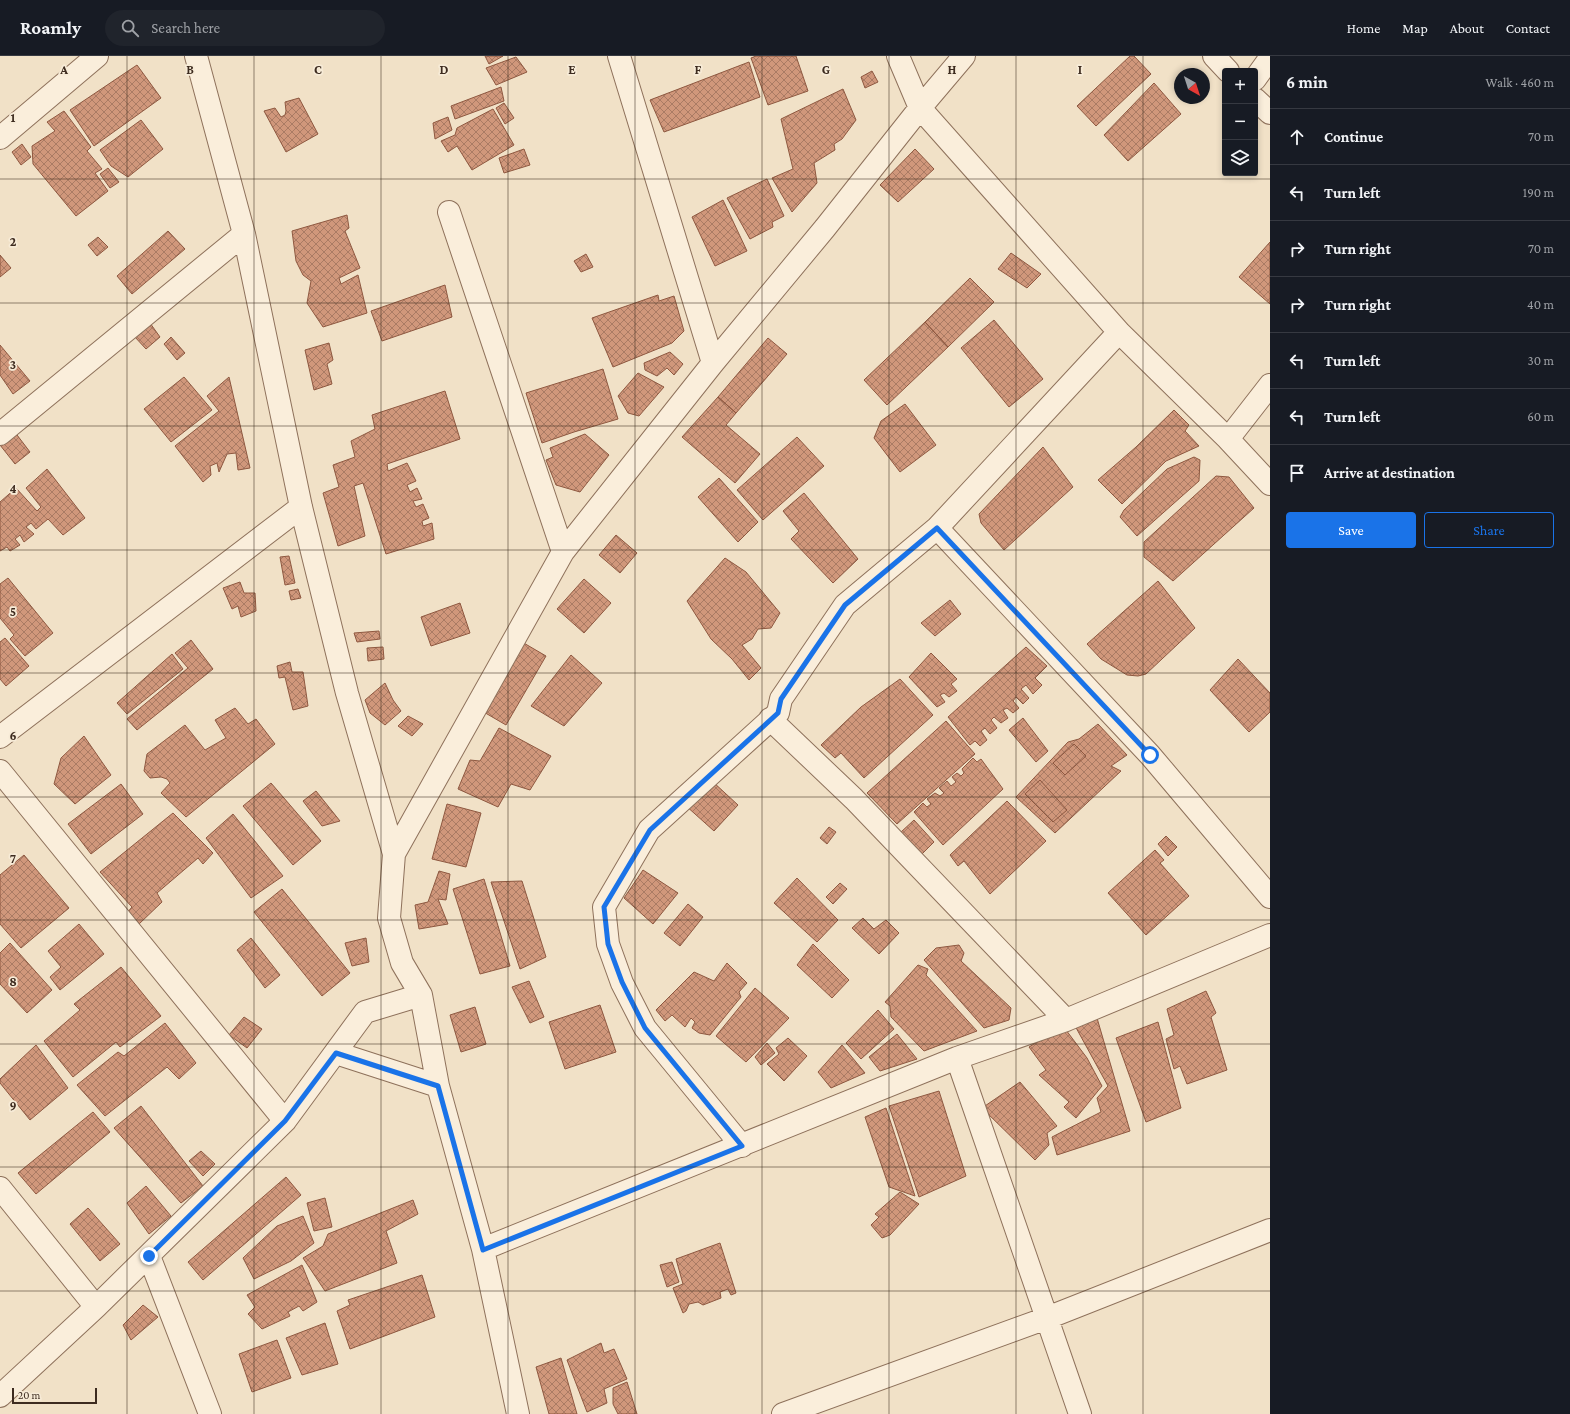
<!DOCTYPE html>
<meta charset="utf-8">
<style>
:root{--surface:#171b24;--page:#20242c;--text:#f1f3f6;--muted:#9ea1a6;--line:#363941;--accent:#1a73e8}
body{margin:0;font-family:"Crimson Pro",serif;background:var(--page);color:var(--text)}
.controls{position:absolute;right:12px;top:12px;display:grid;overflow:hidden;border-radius:4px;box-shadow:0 2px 6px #0003}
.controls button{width:36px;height:36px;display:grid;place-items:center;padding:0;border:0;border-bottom:1px solid var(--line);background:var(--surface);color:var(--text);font:20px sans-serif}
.compass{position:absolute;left:1174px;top:12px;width:36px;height:36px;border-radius:50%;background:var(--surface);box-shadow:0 2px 6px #0003;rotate:141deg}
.scale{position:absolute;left:12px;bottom:10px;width:85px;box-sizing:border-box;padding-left:4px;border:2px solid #3d2b1f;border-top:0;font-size:11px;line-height:14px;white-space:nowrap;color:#3d2b1f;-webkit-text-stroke:3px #f7ebd7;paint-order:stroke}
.stop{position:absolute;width:12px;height:12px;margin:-9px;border:3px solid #1a73e8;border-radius:50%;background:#fff}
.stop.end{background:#1a73e8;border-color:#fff;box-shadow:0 1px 4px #0008}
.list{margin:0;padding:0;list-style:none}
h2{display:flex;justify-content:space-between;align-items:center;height:52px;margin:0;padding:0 16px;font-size:17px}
h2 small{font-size:13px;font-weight:400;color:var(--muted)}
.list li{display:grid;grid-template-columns:26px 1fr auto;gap:12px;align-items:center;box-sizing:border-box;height:56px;padding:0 16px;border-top:1px solid var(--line)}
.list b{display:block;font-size:15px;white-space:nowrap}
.list em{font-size:13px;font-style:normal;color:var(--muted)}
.actions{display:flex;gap:8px;padding:12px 16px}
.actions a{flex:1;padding:9px 0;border:1px solid var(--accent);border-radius:4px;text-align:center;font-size:14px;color:var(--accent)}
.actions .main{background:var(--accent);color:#fff}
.icon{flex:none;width:22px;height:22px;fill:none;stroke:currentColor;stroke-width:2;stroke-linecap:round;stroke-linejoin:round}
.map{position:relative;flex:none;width:1270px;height:1358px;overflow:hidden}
header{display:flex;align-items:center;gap:24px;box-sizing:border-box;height:56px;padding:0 20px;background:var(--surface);border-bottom:1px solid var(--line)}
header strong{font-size:19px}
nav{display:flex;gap:22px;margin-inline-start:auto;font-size:14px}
.search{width:280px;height:36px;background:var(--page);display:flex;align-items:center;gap:10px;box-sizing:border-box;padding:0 14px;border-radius:22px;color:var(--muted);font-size:15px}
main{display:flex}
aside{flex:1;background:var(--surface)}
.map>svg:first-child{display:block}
.building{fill:url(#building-cross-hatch);stroke:#8e5840}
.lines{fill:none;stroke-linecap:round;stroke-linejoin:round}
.minor-casing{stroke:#8e715b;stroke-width:24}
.minor{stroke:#faeedb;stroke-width:22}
.route{stroke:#1a73e8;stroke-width:5}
.grid{fill:none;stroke:#3d2b1f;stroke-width:1;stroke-opacity:0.55}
.grid-label{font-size:13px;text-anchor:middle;font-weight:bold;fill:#3d2b1f;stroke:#f7ebd7;stroke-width:3.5;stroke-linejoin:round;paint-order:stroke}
</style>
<header>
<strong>Roamly</strong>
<div class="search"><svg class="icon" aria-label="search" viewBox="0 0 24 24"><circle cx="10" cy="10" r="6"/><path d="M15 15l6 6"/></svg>Search here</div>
<nav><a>Home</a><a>Map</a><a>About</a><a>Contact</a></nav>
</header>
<main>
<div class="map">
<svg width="1270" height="1358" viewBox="0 0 1270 1358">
<defs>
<pattern id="building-cross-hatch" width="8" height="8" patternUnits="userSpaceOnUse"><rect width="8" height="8" fill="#d0977b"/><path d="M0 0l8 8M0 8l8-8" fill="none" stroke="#aa7b64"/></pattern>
</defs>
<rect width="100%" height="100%" fill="#f1e1c7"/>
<!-- building -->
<path class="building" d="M485,0h18l-14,8z
M756,0h40l12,35 -40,14 -17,-47z
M1130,0h4l17,18 -55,52 -19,-20z
M516,1l11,15 -31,13 -10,-17z
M749,6l11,35 -96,35 -14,-32z
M137,9l24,33 -67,48 -24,-36z
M872,15l6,11 -13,6 -4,-11z
M1154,27l27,31 -53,47 -24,-26z
M501,31l3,14 -49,18 -4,-13z
M843,33l13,31 -14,19 -8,5 1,6 -21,13 3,20 -25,29 -20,-34 21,-9 -12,-50z
M299,42l19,36 -32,18 -22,-41 11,-3 6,9 4,-2 1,-4 -1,-9z
M504,47l10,15 -9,6 -9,-16z
M493,53l21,36 -42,25 -15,-24 -9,6 -7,-11 14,-6 2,-7z
M64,55l27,36 -4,4 15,18 -7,4 13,18 -32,25 -43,-52 -1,-18 23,-15 -8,-9z
M448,61l4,13 -17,9 -2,-16z
M141,64l22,29 -35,28 -17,-11 -11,-16z
M22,88l9,13 -10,8 -9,-13z
M524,93l6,16 -26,8 -5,-15z
M915,93l19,20 -36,33 -18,-17z
M108,112l11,14 -9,6 -10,-14z
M767,123l17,37 -12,6 1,5 -23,12 -23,-41z
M723,144l24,51 -32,15 -23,-49z
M347,159l2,13 -4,3 15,37 -21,10 2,6 17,-9 9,38 -44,14 -16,-24 4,-22 -8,-6 -7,-14 -4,-30z
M168,175l17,18 -53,45 -15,-18z
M98,181l10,10 -11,9 -9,-11z
M1270,186v62l-31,-27z
M1011,197l30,21 -14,14 -29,-19z
M586,198l7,13 -12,5 -7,-11z
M0,199l11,13 -11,9z
M970,222l24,24 -46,45 -23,-25z
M445,229l7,32 -70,24 -11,-30z
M658,239l1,6 15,-5 10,35 -12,12 -59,24 -21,-49z
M994,264l49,59 -34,28 -48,-59z
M925,266l23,25 -61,58 -23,-25z
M150,267l10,14 -14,12 -12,-13z
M171,281l14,16 -8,7 -13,-16z
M768,282l19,16 -51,59 -18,-16z
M329,287l4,17 -6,4 5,20 -18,6 -9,-40z
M0,289l30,36 -17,13 -13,-19z
M670,296l13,12 -9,11 -7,-7 -10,8 -12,-6 -1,-7z
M603,313l15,50 -44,13 -32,11 -16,-50z
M638,317l26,14 -25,29 -11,-3 -10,-17z
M184,321l28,33 -41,32 -27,-33z
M229,321l21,91 -12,2 -2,-17 -9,1 -8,18 -2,-9 -7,3 1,9 -8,7 -28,-36 44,-35 -12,-15z
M445,335l15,48 -73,25 1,7 19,-8 9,18 -9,4 3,7 7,-4 5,11 -9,2 3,6 7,-3 6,14 -7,3 1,5 9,-3 2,16 -48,15 -23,-71 -9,3 11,50 -27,10 -15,-53 16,-6 -6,-22 22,-8 -4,-16 24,-12 -3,-14z
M718,341l18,16 -10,12 34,29 -25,29 -53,-46z
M905,348l31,41 -36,27 -26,-34 7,-17z
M1174,354l15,15 -4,6 14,15 -33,15 -44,43 -24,-24 38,-33z
M14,375l16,21 -15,12 -15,-19v-3z
M585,378l24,21 -29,37 -24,-7 -10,-25 7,-3 -3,-9z
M797,381l27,29 -61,54 -26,-30z
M1043,391l30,40 -69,63 -23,-27 -2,-9z
M1194,401l6,3 -1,21 -62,55 -17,-19 4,-7 43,-41z
M47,413l38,49 -22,17 -15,-16 -12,10 -5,-6 -5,4 8,7 -10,8 -4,-7 -5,4 5,6 -10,6 -3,-4 -7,4v-49l16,-14 21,23 4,-4 -15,-19z
M1216,420l13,1 25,31 -81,73 -29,-24v-15z
M719,422l39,44 -20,20 -40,-45z
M804,437l54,66 -25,24 -42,-44 8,-8 -16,-20z
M616,479l21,18 -17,20 -21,-18z
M289,500l6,27 -10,2 -5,-28z
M725,502l21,14 34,41 -9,15 -13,1 -6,10 -10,6 19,23 -12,12 -17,-21 -21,-20 -24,-38z
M8,522l45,55 -28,23 -15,-17 4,-4 -14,-17v-34z
M584,523l27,24 -27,30 -27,-24z
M1158,525l37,47 -49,46 -8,2 -11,-1 -26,-16 -14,-15z
M240,526l4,11h11l1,18 -15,6 -3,-11 -6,3 -9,-21z
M298,533l3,9 -10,2 -2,-9z
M950,544l11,14 -26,22 -14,-13z
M460,547l10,30 -39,13 -10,-29z
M379,575l1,8 -23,3 -3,-9z
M5,582l24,28 -23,20 -6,-7v-37z
M191,584l22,29 -76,61 -10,-11 61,-51 -13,-15z
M522,586l24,14 -40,69 -24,-14z
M383,591l1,12 -16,2 -1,-13z
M1026,591l21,19 -12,12 7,7 -9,9 -7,-9 -5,4 8,9 -6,6 -7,-7 -3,4 6,7 -6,5 -6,-5 -4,2 5,8 -7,5 -7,-6 -3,3 6,8 -7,6 -5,-6 -4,3 6,9 -7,6 -5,-5 -5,4 -22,-28z
M931,597l26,26 -6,5 6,7 -8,6 -5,-4 -4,2 5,7 -8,5 -28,-30z
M172,598l11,15 -56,45 -10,-11z
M571,599l31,28 -38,43 -33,-20z
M1238,603l32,34v19l-21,20 -39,-42z
M290,606l2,10h11l5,34 -15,4 -8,-33 -6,1 -2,-12z
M900,623l33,36 -69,63 -23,-25 -6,5 -14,-13 40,-38z
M385,627l8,17 8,11 -16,14 -15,-12 -5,-13z
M235,652l13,16 8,-5 19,25 -89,73 -25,-24 9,-10 -3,-4 -6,-2 -11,1 -6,-7 3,-17 38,-29 20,25 21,-12 -11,-18z
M408,660l15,8 -11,12 -14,-10z
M1023,662l25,33 -12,11 -27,-32z
M946,665l29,33 -78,70 -30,-31z
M1098,668l29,31 -16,11 10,5 -66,62 -39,-36 52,-55 11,-3z
M499,672l52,28 -21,34 -19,-6 -13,23 -40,-18 12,-29 10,1z
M84,680l27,39 -36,29 -21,-20 7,-26z
M1074,688l12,12 -21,19 -12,-12z
M973,702l4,4 4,-3 22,30 -60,56 -29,-33 9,-9 4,4 4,-3 -4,-5 8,-6 5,3 4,-3 -5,-5 8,-7 4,5 5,-4 -4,-5 5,-4 4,3 3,-3 -2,-4z
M1040,724l27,30 -14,12 -28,-28z
M712,725l26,24 -24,26 -29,-26z
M271,727l50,58 -28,24 -50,-59z
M121,728l22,30 -52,40 -23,-30z
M316,735l24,30 -18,5 -19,-25z
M1007,745l39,40 -56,53 -26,-33 -6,5 -8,-11z
M447,748l34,9 -15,54 -34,-8z
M173,757l40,40 -10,11 -5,-6 -41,35 5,9 -23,22 -13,-10 6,-7 -32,-35z
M233,758l50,62 -32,22 -45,-60z
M914,764l20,22 -13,13 -20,-23z
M829,771l7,5 -9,12 -7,-6z
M1166,780l11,11 -9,9 -10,-12z
M1155,794l9,10 -4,3 29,33 -43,39 -38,-42z
M24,799l45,53 -48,40 -21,-24v-49z
M643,814l35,23 -25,31 -29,-26z
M439,815l11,3 -4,26 -8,-1 10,25 -29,5 -4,-24 13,-3z
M797,822l41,42 -21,22 -43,-39z
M484,823l26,87 -30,8 -27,-85z
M522,825l24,76 -26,12 -29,-87z
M840,827l7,6 -14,15 -7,-7z
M282,833l68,84 -28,23 -68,-84z
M688,848l15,13 -23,29 -16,-13z
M863,862l11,11 12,-9 13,13 -20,21 -27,-26z
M79,868l25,30 -44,36 -10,-13 11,-10 -13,-16z
M251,882l29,37 -15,13 -28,-38z
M366,882l3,24 -17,4 -7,-23z
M10,887l42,47 -25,23 -27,-29v-31z
M813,888l36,36 -17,18 -35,-33z
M959,889l5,8 -3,8 50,47 -2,12 -25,8 -60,-68 12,-12z
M727,907l20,20 -8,9 2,5 -31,38 -11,-2 -7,-5 3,-6 -4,-4 -6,9 -13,-12 -7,6 -9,-11 38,-38 20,9z
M918,909l10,4 -2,6 51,56 -53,20 -33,-34 -1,-11 -5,-4z
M121,911l40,49 -41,31 -4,-5 -43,35 -29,-36 36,-31 -6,-6z
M529,925l15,36 -14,6 -18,-36z
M755,932l34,30 -43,44 -30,-26z
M1206,935l10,22 -5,4 16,53 -40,14 -7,-18 -6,3 -8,-30 8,-4 -7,-26z
M600,949l16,47 -51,17 -16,-47z
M475,951l11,37 -25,8 -11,-37z
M878,954l16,19 -33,30 -15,-16z
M244,961l18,12 -15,19 -18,-13z
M1097,962l33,113 -73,24 -5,-18 49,-25 -4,-14 11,-12 -34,-62z
M1158,966l23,86 -35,14 -30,-84z
M165,967l31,40 -17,16 -12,-12 -62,49 -28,-31 41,-33 6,4z
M1063,970l24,32 15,28 -26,32 -12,-11 5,-5 -30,-27 7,-5 -17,-23z
M897,978l20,25 -37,12 -11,-14z
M788,982l19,18 -23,25 -17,-17 12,-10 -3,-6z
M767,987l8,10 -14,12 -6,-8z
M36,989l32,43 -38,32 -30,-37v-4z
M842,989l23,28 -34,15 -13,-16z
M1020,1026l37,44 -10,7 2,12 -14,15 -53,-52z
M939,1035l27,85 -47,21 -30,-91z
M141,1050l62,80 -22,17 -67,-75z
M886,1052l29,88 -26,-9 -24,-70z
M93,1056l17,20 -74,62 -18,-21z
M201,1095l14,13 -12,12 -14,-15z
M286,1121l15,18 -98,85 -15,-18z
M146,1130l25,30 -22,18 -22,-31z
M900,1136l19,12 -29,31 -8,3 -11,-13 8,-8 -4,-3z
M325,1142l7,29 -18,4 -7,-28z
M413,1144l5,14 -32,17 11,32 -72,28 -22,-33 20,-12 5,-12z
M88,1152l32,36 -20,17 -30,-37z
M303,1160l11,27 -23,18 -37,18 -11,-21 34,-32z
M720,1187l16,50 -5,2 -3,-6 -8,3 1,6 -18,7 -5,-3 -9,2 -3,7 -3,2 -10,-25 10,-4 -7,-25z
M672,1206l7,20 -12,5 -7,-22z
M302,1209l15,37 -14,9 -4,-5 -11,6 2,4 -28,13 -14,-15 7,-7 -8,-12z
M422,1219l13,42 -85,32 -13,-38 13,-6 -2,-5z
M143,1249l15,12 -27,23 -8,-15z
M325,1267l13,41 -36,11 -16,-37z
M277,1284l14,38 -39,14 -13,-38z
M601,1287l3,10 10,-4 13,30 -23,10 3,14 -20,9 -20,-52z
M561,1302l16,56h-28l-13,-47z
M627,1326l10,32h-19l-5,-10v-16z"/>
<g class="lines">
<defs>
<path id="minor" d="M196,0l48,178 57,273 46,186 47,161 -5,64 13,45 19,32 17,91 45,163 35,165
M619,0l94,307
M898,0l22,52 199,224 109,107 42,45
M1214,0l14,15
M1255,23l15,-21
M1255,43l15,14
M0,82l97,-82
M449,156l114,340
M0,378l244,-200
M1228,383l42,-54
M937,472l213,227 120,142
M770,663l84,80 212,221
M0,681l301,-230
M0,715l285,350
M394,798l169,-302 150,-189 112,-135 95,-120 44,-52
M336,997l102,33
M957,1002l123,356
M742,1090l-97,-118 -23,-45 -14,-39 -4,-37 45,-77 129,-117 3,-14 64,-94 92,-77 182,-196
M0,1132l96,119
M483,1193l474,-191 109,-38 204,-85
M149,1200l61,158
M0,1340l96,-89 189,-186 80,-109 56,-17
M783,1358l264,-96 223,-88"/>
</defs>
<!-- minor casing -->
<use href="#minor" class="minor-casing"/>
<!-- minor -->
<use href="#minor" class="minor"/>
</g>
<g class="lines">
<!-- route -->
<path class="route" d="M149,1200l136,-135 51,-68 102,33 45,164 259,-104 -97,-118 -23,-46 -14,-38 -4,-37 46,-77 128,-117 3,-14 64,-94 92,-77 213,227"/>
</g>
<!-- grid -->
<path class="grid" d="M127,0v1358M254,0v1358M381,0v1358M508,0v1358M635,0v1358M762,0v1358M889,0v1358M1016,0v1358M1143,0v1358M0,123h1270M0,247h1270M0,370h1270M0,494h1270M0,617h1270M0,741h1270M0,864h1270M0,988h1270M0,1111h1270M0,1235h1270"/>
<g class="grid-label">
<text x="64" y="18">A</text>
<text x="190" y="18">B</text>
<text x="318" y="18">C</text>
<text x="444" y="18">D</text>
<text x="572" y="18">E</text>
<text x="698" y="18">F</text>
<text x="826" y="18">G</text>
<text x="952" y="18">H</text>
<text x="1080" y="18">I</text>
<text x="13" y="66">1</text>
<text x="13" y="190">2</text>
<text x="13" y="313">3</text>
<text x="13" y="437">4</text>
<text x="13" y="560">5</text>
<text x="13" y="684">6</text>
<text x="13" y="807">7</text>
<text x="13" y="930">8</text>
<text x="13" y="1054">9</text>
</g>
</svg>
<div class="controls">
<button>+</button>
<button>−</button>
<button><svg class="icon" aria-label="layers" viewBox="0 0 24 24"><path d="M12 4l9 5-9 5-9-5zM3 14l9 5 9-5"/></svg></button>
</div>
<svg class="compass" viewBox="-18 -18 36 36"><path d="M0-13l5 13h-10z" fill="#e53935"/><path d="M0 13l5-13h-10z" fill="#9ea1a6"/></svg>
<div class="scale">20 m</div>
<div class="stop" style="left:1150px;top:699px"></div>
<div class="stop end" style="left:149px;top:1200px"></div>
</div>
<aside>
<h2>6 min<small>Walk · 460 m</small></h2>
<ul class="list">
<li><svg class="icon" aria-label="ahead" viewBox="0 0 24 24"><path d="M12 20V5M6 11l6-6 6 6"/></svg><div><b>Continue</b></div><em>70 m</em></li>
<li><svg class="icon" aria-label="left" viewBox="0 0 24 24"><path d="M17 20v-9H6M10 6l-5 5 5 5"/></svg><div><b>Turn left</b></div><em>190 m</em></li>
<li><svg class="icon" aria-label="right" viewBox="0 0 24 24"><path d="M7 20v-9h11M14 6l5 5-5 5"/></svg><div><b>Turn right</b></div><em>70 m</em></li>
<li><svg class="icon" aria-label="right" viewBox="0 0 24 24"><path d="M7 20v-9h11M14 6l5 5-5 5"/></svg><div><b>Turn right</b></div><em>40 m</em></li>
<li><svg class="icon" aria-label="left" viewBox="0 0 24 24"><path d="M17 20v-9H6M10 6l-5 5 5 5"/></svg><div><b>Turn left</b></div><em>30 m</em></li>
<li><svg class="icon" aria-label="left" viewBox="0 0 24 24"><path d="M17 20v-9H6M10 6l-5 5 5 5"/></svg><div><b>Turn left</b></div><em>60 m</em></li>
<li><svg class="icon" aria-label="arrive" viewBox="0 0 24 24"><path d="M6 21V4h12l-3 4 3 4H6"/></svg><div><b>Arrive at destination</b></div></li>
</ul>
<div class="actions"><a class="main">Save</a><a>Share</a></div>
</aside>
</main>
